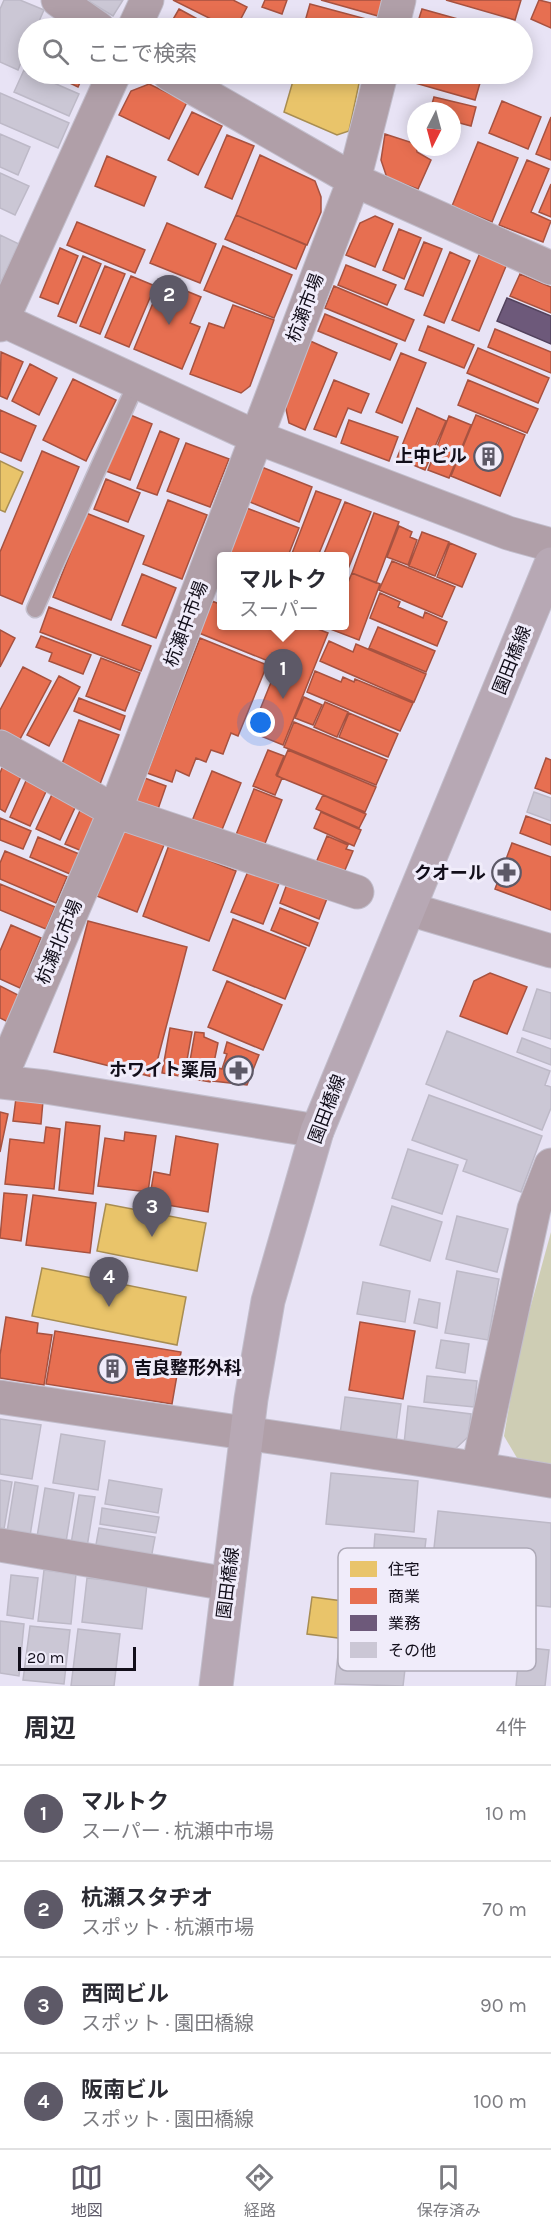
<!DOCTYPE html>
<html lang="ja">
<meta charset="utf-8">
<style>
:root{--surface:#fff;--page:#f7f7f7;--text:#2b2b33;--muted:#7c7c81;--line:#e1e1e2;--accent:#5d5967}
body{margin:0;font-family:Karla,"Noto Sans JP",sans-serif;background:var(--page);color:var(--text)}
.compass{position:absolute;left:407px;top:102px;width:54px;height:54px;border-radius:50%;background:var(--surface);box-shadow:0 3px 15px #0003;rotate:186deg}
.scale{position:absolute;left:18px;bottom:15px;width:118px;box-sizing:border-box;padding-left:6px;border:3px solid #120e1a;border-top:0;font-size:16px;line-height:21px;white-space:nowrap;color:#120e1a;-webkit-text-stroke:4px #f0ecfa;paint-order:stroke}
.you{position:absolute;left:261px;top:723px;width:21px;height:21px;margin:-15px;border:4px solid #fff;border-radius:50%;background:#1a73e8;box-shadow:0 0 0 9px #1a73e833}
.badge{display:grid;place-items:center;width:39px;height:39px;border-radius:50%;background:var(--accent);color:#fff;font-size:20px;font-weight:700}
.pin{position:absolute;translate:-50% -50px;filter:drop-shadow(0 2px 3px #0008)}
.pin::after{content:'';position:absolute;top:32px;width:21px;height:18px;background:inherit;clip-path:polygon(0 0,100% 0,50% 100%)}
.popup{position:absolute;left:217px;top:552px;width:132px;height:78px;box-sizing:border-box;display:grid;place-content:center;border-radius:6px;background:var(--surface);filter:drop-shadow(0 2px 4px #0005);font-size:20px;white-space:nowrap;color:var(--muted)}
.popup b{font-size:22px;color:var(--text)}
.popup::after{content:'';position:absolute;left:50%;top:100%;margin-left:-12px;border:12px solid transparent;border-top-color:var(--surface)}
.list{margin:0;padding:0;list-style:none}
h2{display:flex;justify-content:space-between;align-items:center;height:78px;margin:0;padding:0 24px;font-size:26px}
h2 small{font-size:20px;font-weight:400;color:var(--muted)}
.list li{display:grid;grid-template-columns:39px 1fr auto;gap:18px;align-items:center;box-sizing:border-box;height:96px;padding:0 24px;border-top:2px solid var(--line)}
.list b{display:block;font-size:22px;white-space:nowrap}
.list p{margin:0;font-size:20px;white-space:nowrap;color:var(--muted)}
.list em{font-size:20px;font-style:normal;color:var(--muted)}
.icon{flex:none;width:33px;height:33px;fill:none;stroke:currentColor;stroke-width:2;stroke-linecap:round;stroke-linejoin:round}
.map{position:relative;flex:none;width:551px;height:1686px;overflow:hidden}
.search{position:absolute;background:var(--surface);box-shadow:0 3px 15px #0003;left:18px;right:18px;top:18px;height:66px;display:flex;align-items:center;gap:15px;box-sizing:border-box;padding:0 21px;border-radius:33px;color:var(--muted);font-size:22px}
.sheet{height:462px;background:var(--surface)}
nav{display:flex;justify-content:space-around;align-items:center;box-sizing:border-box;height:84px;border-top:2px solid var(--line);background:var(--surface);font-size:16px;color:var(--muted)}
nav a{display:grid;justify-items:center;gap:3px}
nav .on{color:var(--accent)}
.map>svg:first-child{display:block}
.green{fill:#cecdb4}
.homes{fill:#e9c46a;stroke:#a88d52;stroke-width:1.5}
.shops{fill:#e76f51;stroke:#a75240;stroke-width:1.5}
.offices{fill:#6d597a;stroke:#52425d;stroke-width:1.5}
.building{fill:#cbc7d5;stroke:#bdb9c7;stroke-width:1.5}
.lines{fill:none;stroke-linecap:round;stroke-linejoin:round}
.lane-casing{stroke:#c2becc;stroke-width:19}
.street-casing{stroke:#c2becc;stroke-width:35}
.secondary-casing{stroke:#c2becc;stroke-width:35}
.lane{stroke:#b09fa8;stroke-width:16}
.street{stroke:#b09fa8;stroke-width:33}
.secondary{stroke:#b7a8b4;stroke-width:33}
.labels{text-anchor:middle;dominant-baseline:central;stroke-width:6;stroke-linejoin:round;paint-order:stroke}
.street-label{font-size:18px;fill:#120e1a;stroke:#f0ecfa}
.poi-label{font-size:18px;font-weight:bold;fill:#120e1a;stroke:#f0ecfa;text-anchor:end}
.key{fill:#f0ecfa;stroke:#ada9b7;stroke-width:1.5}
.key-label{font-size:16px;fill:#120e1a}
</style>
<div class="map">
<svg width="551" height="1686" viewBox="0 0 551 1686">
<rect width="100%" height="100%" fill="#e8e3f5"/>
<!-- green -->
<path class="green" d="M551,1232v232l-34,-6 -13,-22 15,-87z"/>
<!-- homes -->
<path class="homes" d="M295,74h66l-12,57 -12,4 -53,-23z
M0,461l23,11 -18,40 -5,-2z
M106,1204l100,19 -9,48 -100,-20z
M42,1268l144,29 -9,48 -145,-29z
M312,1597l54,7 -5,37 -54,-7z"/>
<!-- shops -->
<path class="shops" d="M173,0h60l14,7 -11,21h-7z
M265,0h22l-5,14 -20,-7z
M321,0h62l-5,16z
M446,0h75l-6,20z
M539,0l12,3v25l-20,-9z
M310,4l71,19 -2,5h-61l-14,-3z
M179,9l35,19h-46z
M422,9l68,19h-74z
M51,74h33l-6,13z
M402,74h44l34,9 -5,17 -74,-21z
M149,84l38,18 -18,37 -50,-24 12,-24z
M434,97l42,10 -5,19 -19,-5v-10h-22z
M502,101l39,16 -13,32 -39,-16z
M192,112l30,14 -24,49 -30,-15z
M551,117v43l-15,-6z
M385,134l31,10 1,8 14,8 -13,29 -31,-11 -6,-18z
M227,135l27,11 -22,53 -27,-12z
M478,142l40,16 -26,64 -40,-16z
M260,155l55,26 6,16v15l-14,33 -71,-30z
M107,156l49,21 -12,29 -49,-20z
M527,160l22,9 -18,43 20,9 -8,21 -44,-17z
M551,184v33l-12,-5z
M236,215l70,30 -10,24 -71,-30z
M375,216l18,8 -18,43 -29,-12 14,-32z
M77,222l68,28 -10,23 -68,-28z
M167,223l49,21 -16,39 -50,-20z
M399,229l22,9 -17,41 -21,-9z
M424,242l18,7 -19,47 -18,-7z
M223,246l69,29 -18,43 -70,-28z
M60,248l18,8 -20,48 -18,-7z
M482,248l27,11 -30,72 -27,-11z
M450,252l20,9 -26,62 -20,-8z
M83,256l18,8 -25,59 -18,-7z
M346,265l50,20 -9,20 -49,-20z
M105,266l20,8 -25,60 -20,-8z
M520,274l31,13v26l-41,-17z
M131,276l24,10 -26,61 -24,-10z
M162,281l39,16 -11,26 10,4 -18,42 -48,-20z
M334,286l80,34 -9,21 -80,-33z
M233,305l41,15 -24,66 -9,7 -51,-19 19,-51 15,5z
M325,314l72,30 -7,16 -72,-29z
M428,326l46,19 -10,23 -45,-18z
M495,329l56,23v21l-63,-26z
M308,340l29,13 -32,77 -16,-7 -5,-23z
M478,348l71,30 -11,25 -71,-30z
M1,352l22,10 -16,37 -7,-3z
M401,353l25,10 -24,60 -26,-11z
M30,364l27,14 -18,37 -27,-14z
M73,379l43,21 -30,61 -43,-21z
M334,380l35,14 -8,19 -13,-5 -12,29 -22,-8z
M468,380l70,29 -11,24 -69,-28z
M417,408l29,13 -21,49 -28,-12z
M0,410l36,16 -15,35 -21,-9z
M128,414l24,10 -22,56 -24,-9z
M476,415l49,20 -25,61 -49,-20z
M449,416l22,9 -22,53 -21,-8z
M349,420l49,17 -9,24 -48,-18z
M160,431l19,8 -22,56 -20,-7z
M186,443l43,16 -19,48 -43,-16z
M42,451l37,16 -57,137 -22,-9v-43z
M259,466l53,21 -13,35 -54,-22z
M106,479l34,14 -12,29 -34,-13z
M316,491l25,9 -23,56h-27z
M168,500l39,15 -25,64 -39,-15z
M345,502l26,10 -27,67v-23h-21z
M244,507l55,21 -11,28h-64z
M86,513l58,23 -33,84 -58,-23z
M374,513l25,9 -23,61 -24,-10z
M399,526l13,6 -2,5 7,3 -9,25 -21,-8z
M422,532l27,10 -14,34 -26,-10z
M450,543l26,11 -14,33 -25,-10z
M392,561l63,26 -13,30 -63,-27z
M352,573l28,11 -21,56 -29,-11 2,-3h12v-34z
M142,574l34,14 -20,50 -34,-13z
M380,593l20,9 -2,5 25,11 2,-6 22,10 -10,24 -67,-28z
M212,601l10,4v21h45l20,8 4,-8h19l18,7 -45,112 -32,-13 27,-67 -79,-32z
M49,607l102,39 -10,25 -101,-39z
M378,627l57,24 -9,21 -57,-24z
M0,630l15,8 -15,29z
M41,636l50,19 -8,19 -34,-13 3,-8 -16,-6z
M200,638l67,27 -29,71 -7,-3 -8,21 -12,-4 -5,12 -10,-4 -7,18 -13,-6 -4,12 -25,-9z
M329,641l24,11 3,-8 70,30 -12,28 -94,-41z
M101,658l39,15 -15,38 -39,-15z
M23,667l28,14 -32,60 -19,-10v-21z
M315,671l26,11 2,-5 11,5 1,-3 58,24 -13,28 -93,-39z
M59,676l21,11 -31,59 -22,-11z
M304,697l18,8 -9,20 -18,-7z
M79,698l46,18 -5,14 -46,-19z
M325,702l23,10 -11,25 -23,-10z
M349,713l49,21 -10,23 -49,-20z
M79,720l40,15 -19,49 -40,-15z
M294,722l93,38 -11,25 -92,-38z
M268,750l16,6 -8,19 6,3 -7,17 -22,-9z
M288,750l88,37 -11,25 -88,-36z
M546,758l5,2v34l-16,-6z
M4,763l19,9 -18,40 -5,-3v-36z
M212,771l29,12 -22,54 -29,-11z
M29,774l21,9 -20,43 -20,-9z
M142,777l24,9 -9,26 -24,-10z
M55,788l24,11 -19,41 -24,-11z
M254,789l28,11 -20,51 -28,-11z
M323,795l43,19 -7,14 -43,-19z
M83,804l17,8 -18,39 -17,-7z
M321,812l40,18 -7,16 -40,-18z
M526,816l25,9v20l-31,-12z
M0,818l31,13 -8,18 -23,-9z
M125,824l41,16 -29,72 -40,-16z
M327,836l21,9 -2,4 7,2 -11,26 -29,-7z
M38,837l41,17 -9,20 -40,-17z
M512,843l39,14v53l-56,-21z
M169,845l67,26 -27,70 -66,-25z
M5,851l62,26 -11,26 -56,-24v-16z
M249,869l31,12 -17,43 -32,-12z
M288,881l40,15 -9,23 -39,-16z
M0,884l55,23 -9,22 -46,-19z
M280,908l38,15 -9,23 -38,-16z
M233,919l73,29 -21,51 -72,-29z
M88,921l99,26 -34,130 -99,-25z
M11,925l30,13 -21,50 -20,-9v-28z
M490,973l37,14 -20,47 -47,-18 14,-35z
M227,981l55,24 -19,45 -55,-23z
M0,986l20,10 -12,26 -8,-4z
M170,1028l22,4 -8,45 -22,-4z
M195,1032l9,1v4l14,6 -8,39 -23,-4z
M227,1042l32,13 -12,30 -34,-4 2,-14 7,2 5,-15 -3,-1z
M16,1098l27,3 -2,23 -28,-3z
M0,1112l8,2 -8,38z
M66,1122l34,4 -7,68 -34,-4z
M46,1127l14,2 -6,60 -49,-5 5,-45 34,4z
M125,1132l31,4 -8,56 -50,-6 7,-48 19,3z
M176,1136l42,8 -10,68 -59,-10 5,-30 16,3z
M4,1193l23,2 -6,46 -21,-3z
M33,1195l63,8 -6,50 -64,-8z
M6,1317l32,6 -1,10 15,2 -8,50 -44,-7v-23z
M360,1322l55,9 -12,68 -54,-9z
M55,1331l126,21 -9,52 -126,-20z"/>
<!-- offices -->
<path class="offices" d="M507,298l44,18v28l-54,-23z"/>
<!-- building -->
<path class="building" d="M4,0h16l24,10 -8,18h-8v17l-10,25 -18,-8v-53z
M87,0h36l-10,16z
M24,70l55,24 -10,22 -55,-24z
M0,93l69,30 -11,25 -58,-25z
M0,134l30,13 -12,28 -18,-8z
M0,173l29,13 -14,29 -15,-7z
M0,235l19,9 -19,40z
M534,792l17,6v23l-24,-9z
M537,989l14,4v46l-28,-9z
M447,1031l103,40 -5,14 6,2v21l-9,22 -116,-46z
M522,1038l29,11v16l-34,-13z
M429,1095l113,41 -21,56 -58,-21 4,-11 -55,-20z
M408,1149l50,16 -16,49 -50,-16z
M392,1206l50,16 -12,39 -50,-16z
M457,1216l51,13 -11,43 -51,-13z
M457,1271l42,8 -11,61 -43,-7z
M363,1282l47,9 -5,31 -48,-8z
M419,1299l21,4 -3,25 -23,-5z
M441,1340l28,4 -4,29 -29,-5z
M427,1376l50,5 -3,26 -50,-5z
M345,1397l56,7 -5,38 -56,-8z
M408,1406l63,8 -3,23 -13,12 -51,-5z
M0,1419l41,6 -9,54 -32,-5z
M61,1434l44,7 -7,49 -45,-7z
M331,1473l87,8 -4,51 -88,-8z
M0,1480l12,2 -8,47 -4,-1z
M109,1480l53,9 -4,24 -53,-9z
M15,1482l23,4 -8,50 -23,-4z
M45,1488l29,5 -8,49 -29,-5z
M79,1495l16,2 -8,50 -16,-3z
M102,1508l57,9 -3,16 -56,-9z
M438,1511l113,12v84l-44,-4 1,-10 -78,-8z
M99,1528l56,9 -4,22 -56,-9z
M375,1534l51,5 -3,26 -50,-4z
M352,1565l69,6 -3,31 -69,-7z
M44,1570l32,4 -5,50 -33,-3z
M11,1575l27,3 -5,41 -26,-4z
M87,1578l60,6 -5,45 -60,-7z
M371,1608l42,4 -3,34 -43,-4z
M0,1621l24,3 -5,52 -19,-3z
M30,1626l40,4 -6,54 -41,-4z
M78,1629l42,5 -6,52h-43z
M339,1645l68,7 -4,34 -68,-2z
M520,1647l29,3 -4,36h-29z"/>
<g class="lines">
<defs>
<path id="lane" d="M35,609l102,-227"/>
<path id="street" d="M58,0l40,28
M134,28l13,-28
M392,28l7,-28
M169,74l185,106 197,88
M0,319l256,118 252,96 43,12
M0,325l114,-251
M0,747l115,64 242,81
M409,909l142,42
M0,1071l7,-8 108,-252 239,-631 27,-106
M0,1082l46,5 271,44
M0,1397c184,28 368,52 551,84
M478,1468l56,-259 17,-44
M0,1545l228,39"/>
<path id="secondary" d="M216,1686l35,-287 17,-98 49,-170 234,-567"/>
</defs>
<!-- lane casing -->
<use href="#lane" class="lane-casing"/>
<!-- street casing -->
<use href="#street" class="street-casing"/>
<!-- secondary casing -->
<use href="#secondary" class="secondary-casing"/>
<!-- lane -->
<use href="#lane" class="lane"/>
<!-- street -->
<use href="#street" class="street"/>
<!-- secondary -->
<use href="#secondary" class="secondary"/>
</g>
<!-- icons -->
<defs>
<symbol id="building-ring" viewBox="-11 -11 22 22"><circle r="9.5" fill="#f0ecfa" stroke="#5d5967" stroke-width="1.5"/><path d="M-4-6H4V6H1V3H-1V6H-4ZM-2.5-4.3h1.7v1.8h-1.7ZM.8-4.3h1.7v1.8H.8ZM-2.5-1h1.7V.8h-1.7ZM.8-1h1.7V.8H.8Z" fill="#5d5967"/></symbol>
<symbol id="pharmacy-ring" viewBox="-11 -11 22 22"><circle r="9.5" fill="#f0ecfa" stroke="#5d5967" stroke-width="1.5"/><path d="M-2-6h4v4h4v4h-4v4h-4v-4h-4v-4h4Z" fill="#5d5967"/></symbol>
</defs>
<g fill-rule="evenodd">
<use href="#building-ring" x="472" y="440" width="33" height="33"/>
<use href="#pharmacy-ring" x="490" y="856" width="33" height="33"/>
<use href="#pharmacy-ring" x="222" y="1054" width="33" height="33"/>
<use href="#building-ring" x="96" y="1352" width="33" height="33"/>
</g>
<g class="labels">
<!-- street labels -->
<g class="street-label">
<text transform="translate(305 308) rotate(-69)">杭瀬市場</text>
<text transform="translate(186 624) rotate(-69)">杭瀬中市場</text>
<text transform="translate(512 660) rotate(-68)">園田橋線</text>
<text transform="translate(59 942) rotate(-67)">杭瀬北市場</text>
<text transform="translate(327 1109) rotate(-69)">園田橋線</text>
<text transform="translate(228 1583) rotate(-83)">園田橋線</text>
</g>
<!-- poi labels -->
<g class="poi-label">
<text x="467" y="456">上中ビル</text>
<text x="486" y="873">クオール</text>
<text x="217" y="1070">ホワイト薬局</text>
<text x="134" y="1368" text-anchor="start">吉良整形外科</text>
</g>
</g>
<!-- legend -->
<rect x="338" y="1548" width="198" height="123" rx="9" class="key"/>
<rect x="350" y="1561" width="27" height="16" fill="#e9c46a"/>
<rect x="350" y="1588" width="27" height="16" fill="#e76f51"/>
<rect x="350" y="1615" width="27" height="16" fill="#6d597a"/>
<rect x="350" y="1642" width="27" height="16" fill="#cbc7d5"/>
<g class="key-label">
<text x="388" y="1575">住宅</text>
<text x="388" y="1602">商業</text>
<text x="388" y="1629">業務</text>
<text x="388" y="1656">その他</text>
</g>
</svg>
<svg class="compass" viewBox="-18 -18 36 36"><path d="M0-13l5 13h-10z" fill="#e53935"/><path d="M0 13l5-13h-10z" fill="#7c7c81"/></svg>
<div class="scale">20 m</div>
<div class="you"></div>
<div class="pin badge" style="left:283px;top:699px">1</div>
<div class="popup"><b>マルトク</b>スーパー</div>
<div class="pin badge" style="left:169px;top:325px">2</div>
<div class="pin badge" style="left:152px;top:1237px">3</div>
<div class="pin badge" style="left:109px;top:1307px">4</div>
<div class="search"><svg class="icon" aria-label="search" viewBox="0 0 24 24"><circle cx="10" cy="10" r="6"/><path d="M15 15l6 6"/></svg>ここで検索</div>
</div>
<section class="sheet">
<h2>周辺<small>4件</small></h2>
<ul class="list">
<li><span class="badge">1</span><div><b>マルトク</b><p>スーパー · 杭瀬中市場</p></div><em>10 m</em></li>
<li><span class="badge">2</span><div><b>杭瀬スタヂオ</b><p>スポット · 杭瀬市場</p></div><em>70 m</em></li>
<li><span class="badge">3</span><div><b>西岡ビル</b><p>スポット · 園田橋線</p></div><em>90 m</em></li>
<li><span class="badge">4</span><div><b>阪南ビル</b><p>スポット · 園田橋線</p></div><em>100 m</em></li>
</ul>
</section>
<nav>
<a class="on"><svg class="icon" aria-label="map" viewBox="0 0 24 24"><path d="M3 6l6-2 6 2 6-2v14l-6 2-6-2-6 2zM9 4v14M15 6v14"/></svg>地図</a>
<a><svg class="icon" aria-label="directions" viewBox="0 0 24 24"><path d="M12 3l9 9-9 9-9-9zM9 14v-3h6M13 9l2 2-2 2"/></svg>経路</a>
<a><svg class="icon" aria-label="saved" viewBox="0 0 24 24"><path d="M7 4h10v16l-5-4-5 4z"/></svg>保存済み</a>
</nav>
